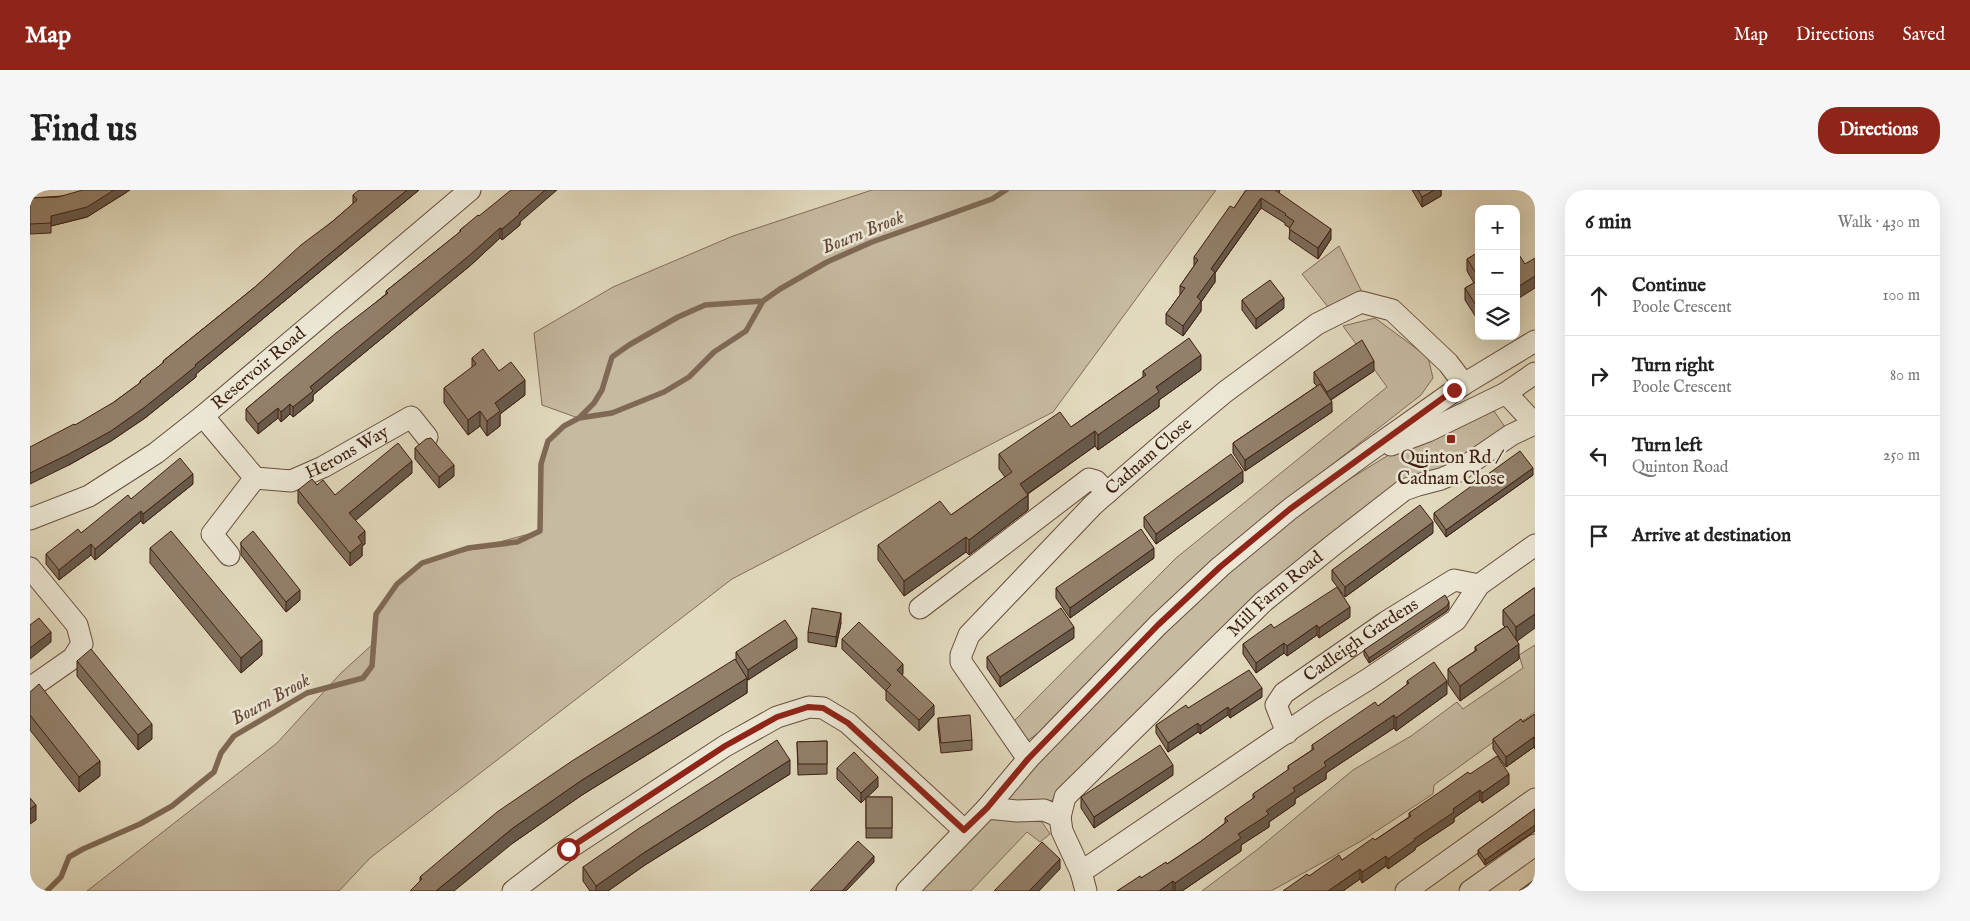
<!DOCTYPE html>
<meta charset="utf-8">
<style>
:root{--surface:#fff;--page:#f6f6f6;--text:#222;--muted:#767676;--line:#e0e0e0;--accent:#8f2418}
body{margin:0;font-family:"IM FELL English",serif;background:var(--page);color:var(--text)}
.controls{position:absolute;right:15px;top:15px;display:grid;overflow:hidden;border-radius:10px;box-shadow:0 5px 20px #0002}
.controls button{width:45px;height:45px;display:grid;place-items:center;padding:0;border:0;border-bottom:1px solid var(--line);background:var(--surface);color:var(--text);font:25px sans-serif}
.stop{position:absolute;width:15px;height:15px;margin:-11px;border:4px solid #8f2418;border-radius:50%;background:#fff}
.stop.end{background:#8f2418;border-color:#fff;box-shadow:0 1px 5px #0008}
.list{margin:0;padding:0;list-style:none}
h2{display:flex;justify-content:space-between;align-items:center;height:65px;margin:0;padding:0 20px;font-size:21px}
h2 small{font-size:16px;font-weight:400;color:var(--muted)}
.list li{display:grid;grid-template-columns:32px 1fr auto;gap:15px;align-items:center;box-sizing:border-box;height:80px;padding:0 20px;border-top:1px solid var(--line)}
.list b{display:block;font-size:19px;white-space:nowrap}
.list p{margin:0;font-size:16px;white-space:nowrap;color:var(--muted)}
.list em{font-size:16px;font-style:normal;color:var(--muted)}
.icon{flex:none;width:28px;height:28px;fill:none;stroke:currentColor;stroke-width:2;stroke-linecap:round;stroke-linejoin:round}
.map{position:relative;flex:none;width:1505px;height:701px;overflow:hidden;border-radius:20px}
header{display:flex;align-items:center;gap:30px;box-sizing:border-box;height:70px;padding:0 25px;background:var(--accent);color:#fff}
header strong{font-size:24px}
nav{display:flex;gap:28px;margin-inline-start:auto;font-size:18px}
.intro{display:flex;align-items:center;justify-content:space-between;box-sizing:border-box;height:120px;padding:0 30px}
h1{margin:0;font-size:35px}
.button{padding:12px 22px;border-radius:20px;background:var(--accent);color:#fff;font-size:18px;font-weight:700}
main{display:flex;gap:30px;padding:0 30px}
aside{flex:1;background:var(--surface);border-radius:20px;box-shadow:0 5px 20px #0002}
.map>svg:first-child{display:block}
.green{fill:#c6baa1;stroke:#826c59}
.lines{fill:none;stroke-linecap:round;stroke-linejoin:round}
.stream{stroke:#7f6955;stroke-width:5.5}
.minor-casing{stroke:#674e3c;stroke-width:23}
.minor{stroke:#ece7d5;stroke-width:21}
.wall{fill:#7e6e5c;stroke:#3e1f11}
.shaded-wall{fill:#675a4b;stroke:#3e1f11}
.building{fill:#93806b;stroke:#3e1f11}
.route{stroke:#8f2418;stroke-width:6}
.poi-dot{fill:#8f2418;stroke:#ece7d5;stroke-width:2}
.labels{text-anchor:middle;dominant-baseline:central;stroke-width:5;stroke-linejoin:round;paint-order:stroke}
.street-label{font-size:18px;fill:#3e1f11;stroke:#ece7d5}
.poi-label{font-size:18px;fill:#3e1f11;stroke:#ece7d5}
.water-label{font-size:19px;font-style:italic;fill:#644a39;stroke:#ece7d5}
</style>
<header>
<strong>Map</strong>
<nav><a>Map</a><a>Directions</a><a>Saved</a></nav>
</header>
<div class="intro"><h1>Find us</h1><a class="button">Directions</a></div>
<main>
<div class="map">
<svg width="1505" height="701" viewBox="0 0 1505 701">
<rect width="100%" height="100%" fill="#e2dabe"/>
<filter id="stains"><feTurbulence type="fractalNoise" baseFrequency=".004" numOctaves="4"/><feColorMatrix values="0 0 0 0 .2 0 0 0 0 .09 0 0 0 0 .02 0 0 0 .5 -.17"/></filter>
<radialGradient id="worn" r=".72"><stop offset=".6" stop-color="#630" stop-opacity="0"/><stop offset="1" stop-color="#630" stop-opacity=".3"/></radialGradient>
<!-- green -->
<path class="green" d="M842,0h344l-163,222 -321,167 -362,279 -31,33h-252l190,-148 64,-70 33,-30 2,-29 21,-30 25,-21 118,-32c2,-26 -4,-65 8,-89 6,-11 20,-18 30,-24l-36,-13 -8,-72 79,-46 120,-51z
M1309,56l23,46 -34,15 -26,-33z
M1345,128l53,39 5,21 -12,17 -114,89 -266,247 -14,10 -13,-20 162,-163 211,-171 -44,-61z
M1464,221l11,16 -285,208 -167,165 -12,3 -29,-2 -5,-5 92,-99 132,-128 94,-75 67,-41z
M1505,455v67l-101,73 -1,9 -70,46 -92,51h-69l56,-42 95,-79 58,-34 46,-34 6,7 60,-41 -4,-13z
M961,626l51,6 8,12 -10,8 -13,-10 -56,59h-51z"/>
<g class="lines">
<!-- stream -->
<path class="stream" d="M549,228l15,-15 8,-13 10,-33 17,-12 49,-28 27,-12 58,-4
M17,701l14,-14 8,-20 14,-8 57,-25 32,-18 42,-34 7,-19 13,-17 73,-43 56,-15 9,-12 4,-52 21,-30 25,-21 46,-15 49,-6 23,-11 1,-67 7,-23 16,-15 15,-8 33,-5 52,-21 25,-15 25,-25 32,-21 17,-30 17,-12 47,-27 45,-20 120,-43 14,-9"/>
<defs>
<g id="minor">
<path d="M1476,203l29,31"/>
<path d="M173,226l52,62 -43,56 17,21"/>
<path d="M1361,255l37,-14 78,-38 29,-20"/>
<path id="s1" d="M225,288l36,3 32,-14 88,-50 16,20"/>
<path id="s2" d="M0,329l59,-23 67,-43 47,-37 267,-226"/>
<path d="M0,378l47,57 5,19 -9,14 -43,30"/>
<path d="M890,418l169,-129 7,2 11,12"/>
<path id="s3" d="M1257,543l-11,-28 8,-12 102,-71 68,-42 25,5"/>
<path id="s4" d="M998,569l-67,-97v-7l8,-20 124,-130 78,-68 54,-45 92,-68 44,-22 31,8 56,53 16,21"/>
<path d="M957,618l30,3 27,-1 16,7"/>
<path d="M1051,682l241,-164 45,-28 89,-60 23,-35 56,-40"/>
<path d="M483,701l55,-42 157,-103 52,-29 32,-10 14,1 25,15 116,107"/>
<path d="M877,701l80,-83 41,-49 130,-134 62,-58 70,-58 75,-55 99,-70 71,-43"/>
<path id="s5" d="M1056,701l-5,-19 -19,-41 -2,-14 5,-20 198,-195 69,-56 72,-56 14,-5 23,-6 16,-7 54,-37 23,-11"/>
<path d="M1376,701l129,-92"/>
<path d="M1440,701l65,-46"/>
</g>
</defs>
<!-- minor casing -->
<use href="#minor" class="minor-casing"/>
<!-- minor -->
<use href="#minor" class="minor"/>
</g>
<!-- wall -->
<path class="wall" d="M389,0l-223,184v3l-51,41 -34,23 -42,24 45,-63 26,-19v-2l23,-18v-2l92,-74 78,-66 20,-17v-9z
M1216,0h34l-1,3 52,46 -13,20 -29,-20 1,-11 -5,-3v-2l-24,-15 -46,65v9l-14,20v9l-18,25 -17,-12v-10l14,-19v-9l14,-20v-9l40,-49z
M1382,0h29v6l-19,11z
M97,2l-40,25 -36,9v7l-21,1v-36z
M449,26l41,6v3l-18,15 -2,-2 -29,27 -158,130v6l-20,16 -3,-3 -9,8 -3,-4 -20,16 -12,-14v-11l140,-115v-3l74,-59v-2z
M1449,62v70l-14,-22v-12l9,-5 -7,-12v-12z
M1212,110l42,8 -28,21 -14,-19z
M442,168l27,13 26,24 -25,19v12l-13,10 -7,-10 -12,9 -24,-32v-15l28,-20z
M1171,180l-42,30v7l-61,43 -3,-4 -67,48v16l-59,45 -3,-3 -62,44 -26,-36v-15l73,-30 54,-38 -6,-8v-15l72,-27 72,-50v-6z
M1344,181l-43,29 1,12 -87,59 -12,-18v-10l84,-57 -3,-3v-11z
M385,258l39,28 -15,12 -24,-29z
M382,283l-57,47 10,24 -3,2v10l-12,10 -52,-63v-13l19,-5 18,10z
M1503,285l-87,62 -12,-17v-7z
M1213,292l-87,62 -12,-17v-10z
M163,294l-50,40 -2,-3 -46,39 -4,-5 -32,25 -13,-16v-10l35,-21 50,-34z
M1403,343l-88,64 -13,-17v-10z
M211,352l59,58 -14,12 -45,-57z
M120,358l112,107 -21,18 -91,-110z
M1124,368l-84,60 -14,-20v-10z
M1504,398l-17,53 2,18 -59,42 -12,-17v-15l27,-18v-4l30,-20 -2,-2v-15z
M1419,418l-2,3 -78,52 -5,-8v-5z
M1320,427l-31,21 -2,-3 -30,21 -3,-3 -28,20 -13,-19v-10l31,-16z
M811,433l-5,24 -28,-5v-10z
M1044,448l-74,49 -13,-19v-11z
M812,449l61,35 -1,1 32,40 -15,16 -33,-31v-9l-44,-42z
M767,458l-49,32 -1,-1v14l-165,102 -69,48 -93,38v-4l316,-217v-8z
M47,471l75,78 -14,11 -61,-74z
M1377,491l40,13 -51,37 -2,-3 -68,45v6l-31,20v5l-26,18v5l-28,18v6l-59,40h-65l50,-27 33,-22 25,-19v-5l28,-19v-5l35,-24v-4l24,-16v-5l66,-39 29,-21z
M0,502l70,84 -21,16 -49,-62z
M1232,507l-32,21 -2,-3 -28,19 -2,-2 -30,20 -12,-19v-8l32,-17z
M1505,524v35l-1,-2 -28,20 -13,-18v-10l30,-17z
M908,528l34,22v10l-31,3 -3,-25z
M797,551v33l-29,1 -1,-33z
M807,578l41,19 -11,10h25v41h-26v-40l-5,5 -24,-24z
M760,584l-145,91 -37,26h-18l-7,-10v-14z
M1440,584l39,10 -27,19 -2,-3 -26,18v4l-39,26v2l-27,19 -2,-3 -24,17 -2,-4 -17,12h-60l26,-15 33,-16 33,-20 34,-23v-4z
M1143,585l-79,53 -13,-20v-11z
M1505,619v22l-50,34 -7,-10v-5z"/>
<!-- shaded-wall -->
<path class="shaded-wall" d="M84,0h16l-43,27 -36,9v-10z
M377,0h12l-223,184v3l-51,41 -34,23 -42,24 -39,19v-11l165,-108z
M515,0h12l-37,32v3l-18,15v-11l17,-16z
M1404,0h7v6l-19,11v-10z
M1231,8v10l-46,65v9l-14,20v9l-18,25v-10l28,-57z
M470,38v10l-29,27 -158,130v6l-20,16v-10l17,-20z
M1301,39v10l-13,20v-11z
M1505,86v12l-19,12v-12z
M1254,108v10l-28,21v-10z
M1171,165v15l-42,30v7l-61,43v-15l58,-48z
M1344,171v10l-47,31v-10z
M495,190v15l-25,19v12l-13,10v-15l8,-18z
M1302,212v10l-87,59v-11z
M260,214v10l-9,8v-10z
M248,218v10l-20,16v-10z
M450,221v15l-12,9v-15z
M1065,241v15l-75,53v-15z
M382,271v12l-63,53v-13z
M424,275v11l-15,12v-11z
M1503,278v7l-87,62v-7z
M1213,281v11l-87,62v-10z
M163,284v10l-50,40v-10z
M998,305v15l-59,45v-15z
M111,321v10l-46,39v-11z
M1403,332v11l-88,64v-10z
M335,341v13l-3,2v10l-12,10v-13l8,-16z
M936,347v15l-62,44v-15z
M61,354v11l-32,25v-10z
M1124,358v10l-84,60v-10z
M270,400v10l-14,12v-10z
M1419,412v6l-2,3 -78,52v-5z
M1320,417v10l-31,21v-10z
M811,423v10l-5,24v-10z
M1505,424v14l-19,14v-15z
M1287,435v10l-30,21v-10z
M1044,437v11l-74,49v-10z
M21,442v10l-21,17v-11z
M767,448v10l-49,32v-10z
M232,450v15l-21,18v-15z
M1254,453v10l-28,20v-10z
M1489,454v15l-59,42v-15z
M873,474v10l-6,6v-10z
M717,488v15l-165,102 -69,48 -59,48h-18l77,-63 69,-48z
M1417,491v13l-51,37v-13z
M1232,498v9l-32,21v-8z
M904,515v10l-15,16v-11z
M1198,517v8l-28,19v-8z
M1364,525v13l-68,45v6l-31,20v5l-26,18v5l-28,18v6l-59,40h-7v-8l63,-49 86,-72z
M1168,533v9l-30,20v-9z
M122,534v15l-14,11v-15z
M1504,547v10l-28,20v-10z
M760,570v14l-145,91 -37,26h-12v-5l49,-34z
M70,571v15l-21,16v-15z
M1143,575v10l-79,53v-11z
M1479,584v10l-27,19v-10z
M848,587v10l-17,16v-10z
M1450,600v10l-26,18v4l-39,26v2l-27,19v-10l65,-50z
M6,615v15l-6,4v-15z
M1505,635v6l-50,34v-5z
M844,666v6l-28,29h-4z
M1356,666v10l-24,17v-11z
M1030,669v10l-21,22h-10z
M1330,679v10l-17,12h-15z
M1143,691v10h-14z"/>
<!-- building -->
<path class="building" d="M53,0h31l-27,17 -36,9v7l-21,1v-26l28,-1z
M329,0h48l-212,175 1,1 -51,41 -34,24 -42,23 -39,19v-26l44,-23 1,1 39,-23 27,-20 -1,-1 24,-19 -1,-1 92,-74 46,-42 32,-24 24,-21 -4,-5z
M481,0h34l-26,23 1,1 -18,15 -2,-1 -29,26 -161,133 3,4 -20,16 -3,-3 -9,8 -3,-4 -20,16 -12,-15 90,-76 52,-40 -2,-2 75,-60 -1,-1 18,-15 1,1z
M1216,0h29l56,39 -13,19 -29,-19 5,-8 -9,-6 1,-1 -25,-16 -50,71 4,3 -18,25 4,4 -18,25 -17,-12 19,-26 -5,-2 18,-26 -4,-3 36,-51 4,2z
M1388,0h16l-12,7z
M1486,60l9,14 10,-6v18l-19,12z
M1449,62v26l-12,-19z
M1240,90l14,18 -28,21 -14,-19z
M1449,90v30l-14,-22z
M1159,148l12,17 -45,32 3,5 -61,43 -3,-4 -75,53 8,11 -59,45 -3,-3 -62,44 -26,-36 62,-44 11,14 61,-43 -13,-18 61,-42 11,15 75,-52 -3,-4z
M1332,150l12,21 -47,31 -13,-20z
M453,159l16,22 12,-9 14,18 -30,23 5,8 -13,10 -7,-10 -12,9 -24,-32 32,-24 -4,-6z
M1290,194l12,18 -87,58 -12,-17z
M401,248l23,27 -15,12 -24,-29 11,-9z
M368,253l14,18 -63,52 16,18 -7,6 4,6 -12,10 -52,-63 14,-11 5,6 6,-5 12,15z
M1490,261l13,17 -87,62 -12,-17z
M1201,264l12,17 -87,63 -12,-17z
M150,268l13,16 -50,40 -2,-3 -46,38 -4,-5 -32,26 -13,-16 32,-25 3,4 47,-38 3,4z
M1390,315l13,17 -88,65 -13,-17z
M1111,339l13,19 -84,60 -14,-20z
M141,341l91,109 -21,18 -91,-110z
M223,341l47,59 -14,12 -45,-57v-3z
M1307,397l13,20 -31,21 -2,-3 -30,21 -3,-3 -28,20 -13,-19 28,-20 3,4z
M1504,398h1v26l-19,13 -13,-17z
M1415,405l4,7 -2,4 -78,52 -5,-8z
M782,418l29,5 -5,24 -28,-5z
M1031,418l13,19 -74,50 -13,-20z
M9,428l12,14 -21,16v-23z
M755,430l12,18 -49,32 -12,-18z
M829,432l44,42 -6,6 37,35 -15,15 -33,-30 5,-5 -49,-46z
M1477,436l12,18 -59,42 -12,-17 29,-19 -2,-3z
M61,459l61,75 -14,11 -61,-74z
M705,469l12,19 -165,102 -69,48 -77,63h-26l12,-12 -2,-2 77,-65 75,-51z
M1404,472l13,19 -51,37 -2,-3 -70,47 2,4 -33,22 2,3 -29,20 3,3 -31,20 3,4 -66,45 -2,-2 -14,10h-42l23,-15 1,2 25,-16 1,2 33,-22 28,-21 -3,-3 30,-21 -2,-3 36,-25 -1,-3 26,-17 -2,-4 63,-43 3,4 31,-23 -2,-2z
M1219,480l13,18 -32,22 -2,-3 -28,19 -2,-3 -30,20 -12,-18 30,-20 2,3z
M9,494l61,77 -21,16 -49,-62v-23z
M1505,524v25l-1,-2 -28,20 -13,-18 28,-20 2,3z
M940,525l2,25 -31,3 -3,-25z
M747,550l13,20 -145,92 -49,34 -13,-19 55,-38z
M797,551v23h-29l-1,-22z
M1130,555l13,20 -79,52 -13,-20z
M824,562l24,25 -17,16 -24,-25z
M1467,566l12,18 -27,19 -2,-3 -27,19 1,3 -40,27 1,1 -27,19 -2,-3 -24,16 -2,-3 -32,22h-45l24,-17 2,2 30,-21 3,5 31,-22 2,2 36,-24 -2,-3 35,-24 24,-17 2,2z
M836,607h26v31h-26z
M0,608l6,7 -6,4z
M1505,619v16l-50,35 -7,-10z
M828,651l16,15 -32,35h-32z
M1012,652l18,17 -31,32h-35z
M1505,689v12h-16z"/>
<g class="lines">
<!-- route -->
<path class="route" d="M538,659l157,-103 52,-29 31,-10 15,1 25,15 116,107 23,-22 41,-49 130,-134 62,-58 70,-58 164,-119"/>
</g>
<!-- markers -->
<rect class="poi-dot" x="1416" y="244" width="10" height="10" rx="2.5"/>
<g class="labels">
<!-- street labels -->
<g class="street-label">
<text stroke="none"><textPath href="#s2" startOffset="276">Reservoir Road</textPath></text>
<text stroke="none"><textPath href="#s1" startOffset="99">Herons Way</textPath></text>
<text stroke="none"><textPath href="#s4" startOffset="400">Cadnam Close</textPath></text>
<text stroke="none"><textPath href="#s5" startOffset="392">Mill Farm Road</textPath></text>
<text stroke="none"><textPath href="#s3" startOffset="138">Cadleigh Gardens</textPath></text>
</g>
<!-- poi labels -->
<g class="poi-label">
<text x="1421" y="268">Quinton Rd /<tspan x="1421" dy="21">Cadnam Close</tspan></text>
</g>
<!-- water labels -->
<g class="water-label">
<text transform="translate(833 43) rotate(-22)">Bourn Brook</text>
<text transform="translate(241 510) rotate(-29)">Bourn Brook</text>
</g>
</g>
<rect width="100%" height="100%" filter="url(#stains)"/>
<rect width="100%" height="100%" fill="url(#worn)"/>
</svg>
<div class="controls">
<button>+</button>
<button>−</button>
<button><svg class="icon" aria-label="layers" viewBox="0 0 24 24"><path d="M12 4l9 5-9 5-9-5zM3 14l9 5 9-5"/></svg></button>
</div>
<div class="stop" style="left:538px;top:659px"></div>
<div class="stop end" style="left:1424px;top:200px"></div>
</div>
<aside>
<h2>6 min<small>Walk · 430 m</small></h2>
<ul class="list">
<li><svg class="icon" aria-label="ahead" viewBox="0 0 24 24"><path d="M12 20V5M6 11l6-6 6 6"/></svg><div><b>Continue</b><p>Poole Crescent</p></div><em>100 m</em></li>
<li><svg class="icon" aria-label="right" viewBox="0 0 24 24"><path d="M7 20v-9h11M14 6l5 5-5 5"/></svg><div><b>Turn right</b><p>Poole Crescent</p></div><em>80 m</em></li>
<li><svg class="icon" aria-label="left" viewBox="0 0 24 24"><path d="M17 20v-9H6M10 6l-5 5 5 5"/></svg><div><b>Turn left</b><p>Quinton Road</p></div><em>250 m</em></li>
<li><svg class="icon" aria-label="arrive" viewBox="0 0 24 24"><path d="M6 21V4h12l-3 4 3 4H6"/></svg><div><b>Arrive at destination</b></div></li>
</ul>
</aside>
</main>
